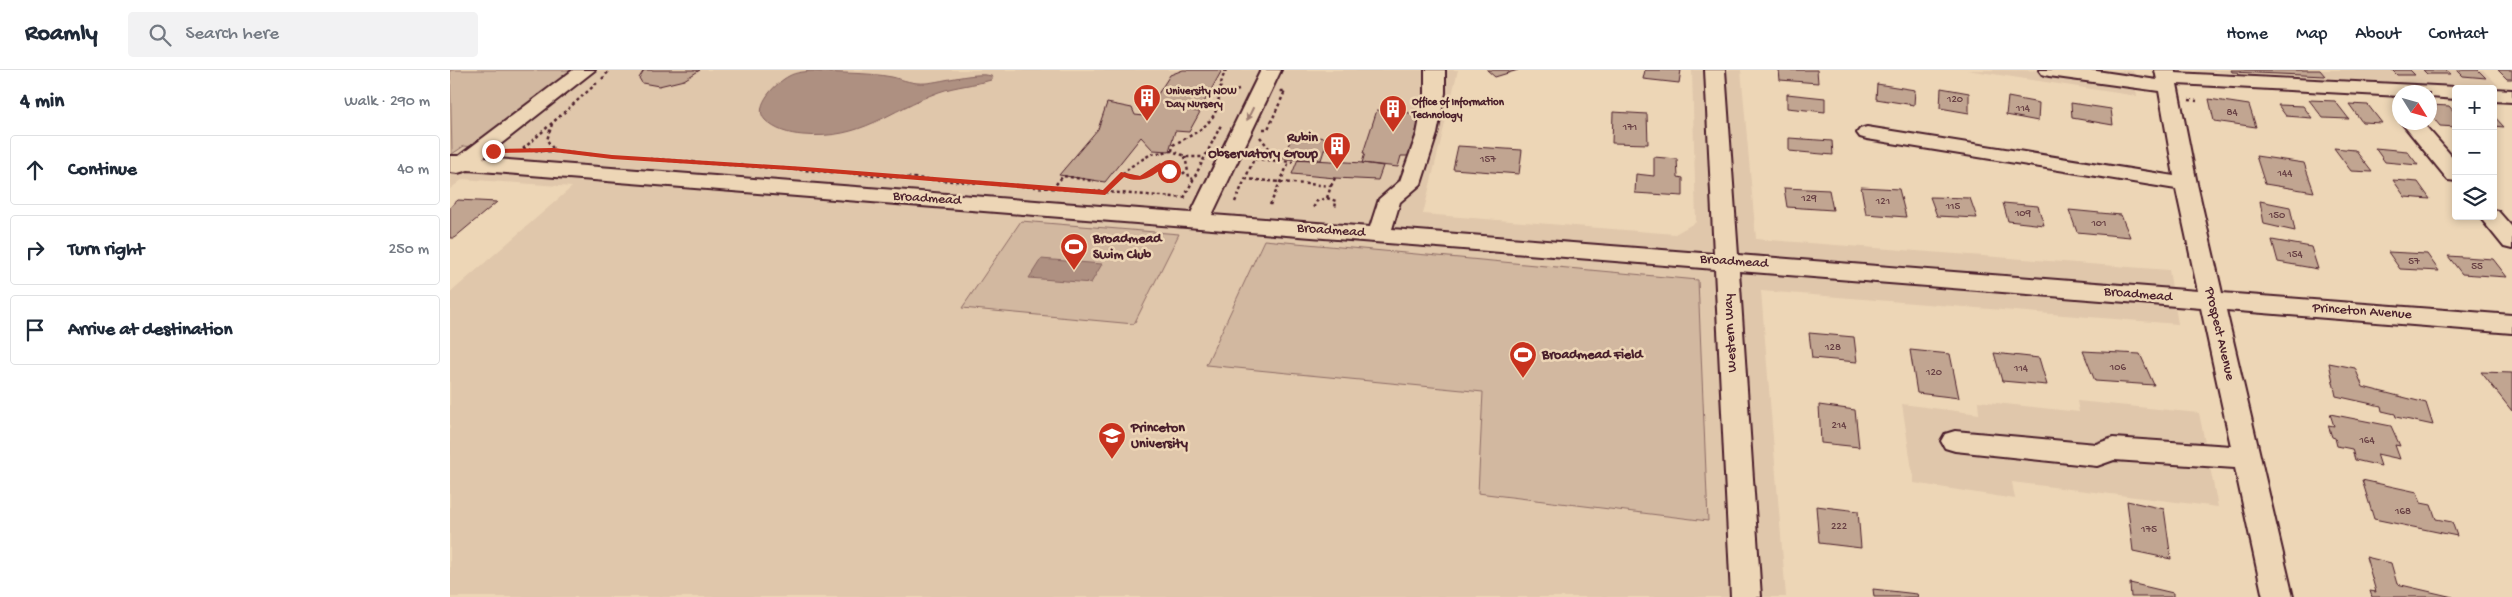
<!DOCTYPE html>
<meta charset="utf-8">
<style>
:root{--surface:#fff;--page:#f2f2f3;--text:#1f2937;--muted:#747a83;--line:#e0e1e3}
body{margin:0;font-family:"Gochi Hand",sans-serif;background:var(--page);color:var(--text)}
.controls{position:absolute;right:15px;top:15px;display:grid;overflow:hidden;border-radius:5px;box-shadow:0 2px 8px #0003}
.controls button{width:45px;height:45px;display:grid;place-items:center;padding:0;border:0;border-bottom:1px solid var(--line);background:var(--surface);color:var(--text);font:25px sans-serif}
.compass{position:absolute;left:1942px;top:15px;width:45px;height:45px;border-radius:50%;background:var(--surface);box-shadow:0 2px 8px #0003;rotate:127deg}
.stop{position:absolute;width:15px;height:15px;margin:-11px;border:4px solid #c8321e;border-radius:50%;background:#fff}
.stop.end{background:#c8321e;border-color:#fff;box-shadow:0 1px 5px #0008}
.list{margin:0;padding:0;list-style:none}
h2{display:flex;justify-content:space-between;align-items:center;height:65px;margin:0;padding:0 20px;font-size:21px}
h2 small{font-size:16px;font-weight:400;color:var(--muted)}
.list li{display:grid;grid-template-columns:32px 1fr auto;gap:15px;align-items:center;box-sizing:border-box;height:70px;margin:0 10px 10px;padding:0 10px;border:1px solid var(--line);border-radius:5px}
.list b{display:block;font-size:19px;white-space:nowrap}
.list em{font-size:16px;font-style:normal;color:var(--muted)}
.icon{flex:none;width:28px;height:28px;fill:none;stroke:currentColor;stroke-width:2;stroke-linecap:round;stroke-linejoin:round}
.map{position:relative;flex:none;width:2062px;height:527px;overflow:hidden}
header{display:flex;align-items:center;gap:30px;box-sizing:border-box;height:70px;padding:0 25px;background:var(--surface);border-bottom:1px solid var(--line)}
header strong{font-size:24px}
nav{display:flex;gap:28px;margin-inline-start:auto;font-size:18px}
.search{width:350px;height:45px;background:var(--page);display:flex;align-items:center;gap:12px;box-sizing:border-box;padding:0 18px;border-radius:5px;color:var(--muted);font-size:19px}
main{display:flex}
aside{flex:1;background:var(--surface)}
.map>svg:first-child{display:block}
.built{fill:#e0c7ab}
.green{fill:#d2b8a0;stroke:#8e6c66}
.water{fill:#ae9081;stroke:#86635f}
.building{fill:#c1a591;stroke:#4a1f2b}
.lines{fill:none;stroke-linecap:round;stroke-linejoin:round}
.minor-casing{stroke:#4a1f2b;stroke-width:4}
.path{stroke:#4a1f2b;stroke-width:2.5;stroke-dasharray:3 3;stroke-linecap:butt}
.minor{fill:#edd6b6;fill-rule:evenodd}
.oneway{fill:#9c7a70}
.route{fill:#c8321e}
.labels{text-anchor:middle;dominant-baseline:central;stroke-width:5;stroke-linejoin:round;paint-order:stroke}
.far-poi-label{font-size:11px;font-weight:bold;fill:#4a1f2b;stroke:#edd6b6;text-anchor:start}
.number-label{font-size:11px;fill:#684044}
.poi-label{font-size:14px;font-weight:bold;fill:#4a1f2b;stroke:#edd6b6;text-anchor:start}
.street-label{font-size:14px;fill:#4a1f2b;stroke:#edd6b6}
</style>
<header>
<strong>Roamly</strong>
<div class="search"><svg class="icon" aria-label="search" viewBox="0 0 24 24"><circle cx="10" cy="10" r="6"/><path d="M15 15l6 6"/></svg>Search here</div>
<nav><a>Home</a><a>Map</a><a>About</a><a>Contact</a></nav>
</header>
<main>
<aside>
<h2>4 min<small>Walk · 290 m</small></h2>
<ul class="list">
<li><svg class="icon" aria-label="ahead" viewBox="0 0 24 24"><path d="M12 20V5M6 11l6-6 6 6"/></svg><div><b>Continue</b></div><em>40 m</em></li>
<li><svg class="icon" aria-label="right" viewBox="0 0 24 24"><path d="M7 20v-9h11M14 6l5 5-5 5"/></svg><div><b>Turn right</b></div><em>250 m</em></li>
<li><svg class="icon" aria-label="arrive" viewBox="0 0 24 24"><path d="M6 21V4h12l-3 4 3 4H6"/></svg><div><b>Arrive at destination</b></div></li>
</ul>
</aside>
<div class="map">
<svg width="2062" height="527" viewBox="0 0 2062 527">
<rect width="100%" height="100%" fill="#edd6b6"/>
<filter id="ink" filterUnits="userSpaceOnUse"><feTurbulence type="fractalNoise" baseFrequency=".02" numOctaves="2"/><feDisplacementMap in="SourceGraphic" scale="10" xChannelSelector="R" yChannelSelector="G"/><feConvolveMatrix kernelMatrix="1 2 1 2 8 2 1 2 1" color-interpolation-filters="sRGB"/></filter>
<g filter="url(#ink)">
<!-- built -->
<path class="built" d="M0,0h1008l-35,144 252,20 21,-12 -4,-152h49l15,169 413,31 9,54 -417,-33 25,306h-1336v-304l122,-106 -109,-8 -13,10z
M1517,0l166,1 4,25z
M1739,0h294l16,16 -109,-4z
M1528,331l101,11 -2,-11 122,12 19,94 -206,-25 3,17 -101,-16 -12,-79 77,10z"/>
<!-- green -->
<path class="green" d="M0,0h128l-104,77 -10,-1 -12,8z
M571,151l158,13 -45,90 -172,-16z
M814,170l434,40 10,241 -230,-28 5,-101 -277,-27z"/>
<!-- water -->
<path class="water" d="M362,1c26,3 54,1 80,6 12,3 21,7 34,6 15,-1 56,-13 67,-6l-2,3c-17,5 -35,6 -52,12 -52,19 -76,48 -136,43 -14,-1 -28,-5 -38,-15 -13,-14 12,-38 24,-44 7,-4 15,-4 23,-5z
M591,189l61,5 -11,19 -62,-5z"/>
<!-- building -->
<path class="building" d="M194,0h56l-16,10 -25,6 -17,-3 -3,-5z
M733,0h39l-21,38h-6l-2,3 7,1 -11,20 -14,-1 -6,20 -16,-1 -12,-13 -36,45 -46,-7 39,-46 9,-26 25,5 3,7 9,1 26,-41z
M1037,0h31l-23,7z
M1195,0h36l-2,13 -36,-4z
M1329,0h38l1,13 -38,-3z
M1781,0h89l5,6 -93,-4z
M1942,0h18l5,5h-18z
M1973,0h23l5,4h-24z
M2007,0h21l8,8 -23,-2z
M2048,0h14v9h-5z
M1427,14l38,6 -1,15 -38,-6z
M1491,18l28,5v20l-29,-5z
M1337,24l38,4v14l-38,-4z
M1558,27l31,6 -1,18 -32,-6z
M1759,29l40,6 7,22 -42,-6z
M1859,30l26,1 14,18 -26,-1z
M1621,33l40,6 2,16 -41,-7z
M1899,34l19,1 14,18 -20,-1z
M1828,35l25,1 9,12 -26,-2z
M1980,35l19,1 7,8v13l-16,-1 -10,-12z
M927,40l44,4 -12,42h-8l-3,11 -36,-4 3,-10h-2z
M1163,42l34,2 1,30 -36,-1z
M2043,45l11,12 -11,-1z
M843,65l35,3 -7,22 -39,-1z
M1339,68l43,3 1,14 -44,-4z
M1008,76l64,4 -3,24 -66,-5z
M1884,78l21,2 17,22 -21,-1z
M1925,78l32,3 11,14 -33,-3z
M1806,86l48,7 10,29 -49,-8z
M1204,87l23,2 1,18 5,1v18l-48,-3 1,-19 18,2z
M848,89l65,4 20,3 -5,14 -43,-2 -43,-4z
M1943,110l25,2 12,17 -25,-2z
M1411,117l38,2 7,28 -40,-3z
M1334,118l45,2 4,20 -46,-3z
M1480,127l40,1 7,20 -40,-2z
M8,130l39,2 -43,36h-4v-31z
M1810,131l30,6 5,24 -31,-7z
M1553,133l35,3 6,19 -36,-4z
M1619,140l52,5 9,22 -53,-5z
M1822,170l39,7 7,22 -40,-7z
M1938,182l39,2 12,17 -39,-2z
M1998,186l45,3 14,18 -45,-3z
M1359,263l45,4 3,25 -45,-4z
M1460,280l40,4 9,44 -42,-5z
M1633,281l57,3 14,31 -59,-4z
M1544,283l45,5 8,27 -45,-4z
M1879,293l26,5 8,19 63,16 7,22 -37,-8 -1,-3 -13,-3 -1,-5 -45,-10z
M2031,302l31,1v38z
M1369,335l36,5 4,37 -38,-4z
M1880,344l61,12 9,20 -5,-1 5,14 -23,-5 4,12 -26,-6 -3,-11 -15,-3 -2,-8 -3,-1 -4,-12 6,1z
M1912,410l55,12 4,11 10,2 5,14 16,3 5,14 -83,-17z
M1677,431l37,8 7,50 -38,-8z
M1366,436l42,5 3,37 -42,-5z
M1916,487l25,6 6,21 56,13h-81l-2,-6 6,1z
M1680,513l43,10v4h-42z
M1423,519l44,5 1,3h-44z"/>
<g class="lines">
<defs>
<path id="minor" d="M123,0h22l-112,88 708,55 70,-143h20l-69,145 158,12 9,-28 21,-18 17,-47 8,-41v-23h20v23l-8,41 -16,50 -21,18 -8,27 322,25 -9,-184h20l13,185 460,36 -22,-102 -309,-50 -7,-2 -3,-4 3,-4 7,-2 307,49 -15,-85 -110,-15 -7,-2 -3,-4h51l67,10 -2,-10h20v3l281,14 7,2h-7v10l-26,-2v-5h-30v4l-223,-12 20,100 25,109 290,22v18l-286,-23 67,287h-30l-28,-129 -121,-8 -17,6 -142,-15 -10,-3 -4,-7 4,-7 10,-3 141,13 17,-6 118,8 -30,-138 -462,-37 22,326h-30l-16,-328 -1247,-99 -10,3 -8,-1v-16h9z
M2043,19l19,1v12l-19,-1z
M1951,52h21l34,39v20l-8,-1z
M2043,140l5,1 14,16v22l-8,-2 -25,-31h14z"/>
</defs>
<!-- minor casing -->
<use href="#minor" class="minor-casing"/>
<!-- path -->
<path class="path" d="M152,9l8,-9
M769,25l20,-5
M1739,30l8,1
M102,54l-5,16 7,10
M813,59h5l17,-38h-5
M810,67l20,25
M73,79l71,6
M73,79l74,-66
M722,81l1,-6c18,-10 40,-18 45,-41 2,-12 2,-23 8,-34
M735,86l4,21 4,2
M200,89l538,39
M673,104c24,8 19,2 37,-8l15,9 9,-2 4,-4
M795,109l86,7 -4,12 -10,3 -4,7
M881,116l4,-8
M602,119l11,-13 31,5
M656,122l24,-25 21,-13 21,-3 16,6h16
M734,128l37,-73
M877,128l9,3 -1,8
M785,132l19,-43 39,3
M820,135l19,-43"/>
<!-- minor -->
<use href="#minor" class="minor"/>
</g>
<!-- one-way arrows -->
<defs><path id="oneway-solid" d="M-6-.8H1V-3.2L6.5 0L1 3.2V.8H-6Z" transform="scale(1.25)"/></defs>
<use class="oneway" href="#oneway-solid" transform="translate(800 44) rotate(116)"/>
</g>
<!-- route -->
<path class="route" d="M104,78l58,7 193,12 298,23 18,-18 19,4 20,-13 12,8 -3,2 -8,-4c-11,10 -23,14 -37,8l-19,18 -300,-24 -193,-12 -58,-7 -61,1 -4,-2 4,-2z"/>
<!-- icons -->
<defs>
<symbol id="building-pin" viewBox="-11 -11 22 30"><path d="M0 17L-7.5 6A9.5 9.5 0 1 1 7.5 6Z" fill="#c8321e" stroke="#edd6b6"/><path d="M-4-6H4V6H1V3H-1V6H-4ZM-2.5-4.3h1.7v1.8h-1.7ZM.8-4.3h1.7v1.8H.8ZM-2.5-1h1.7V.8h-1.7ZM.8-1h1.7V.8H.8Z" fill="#fff"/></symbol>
<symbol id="stadium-pin" viewBox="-11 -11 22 30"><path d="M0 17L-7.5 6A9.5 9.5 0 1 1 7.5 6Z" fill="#c8321e" stroke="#edd6b6"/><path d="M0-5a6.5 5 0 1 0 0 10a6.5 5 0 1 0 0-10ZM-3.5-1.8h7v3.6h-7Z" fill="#fff"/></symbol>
<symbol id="university-pin" viewBox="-11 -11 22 30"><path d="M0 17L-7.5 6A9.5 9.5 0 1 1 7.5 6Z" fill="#c8321e" stroke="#edd6b6"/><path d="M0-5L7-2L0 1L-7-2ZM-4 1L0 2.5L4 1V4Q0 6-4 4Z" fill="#fff"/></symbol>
</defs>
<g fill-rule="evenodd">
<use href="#building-pin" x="681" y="12" width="32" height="43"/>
<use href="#building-pin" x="927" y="23" width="32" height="43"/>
<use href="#building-pin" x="871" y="60" width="32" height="43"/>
<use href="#stadium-pin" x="608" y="161" width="32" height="43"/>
<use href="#stadium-pin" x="1057" y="269" width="32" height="43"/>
<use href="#university-pin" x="646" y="350" width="32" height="43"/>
</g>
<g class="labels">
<!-- far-poi labels -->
<g class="far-poi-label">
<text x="716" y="22">University NOW<tspan x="716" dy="13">Day Nursery</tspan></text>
<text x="962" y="33">Office of Information<tspan x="962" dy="13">Technology</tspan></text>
</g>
<!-- number labels -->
<g class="number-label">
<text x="1505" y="30">120</text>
<text x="1573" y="39">114</text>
<text x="1782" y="43">84</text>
<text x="1180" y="58">171</text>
<text x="1038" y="90">157</text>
<text x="1835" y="104">144</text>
<text x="1359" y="129">129</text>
<text x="1433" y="132">121</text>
<text x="1503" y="137">115</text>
<text x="1573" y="144">109</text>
<text x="1827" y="146">150</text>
<text x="1649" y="154">101</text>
<text x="1845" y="185">154</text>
<text x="1964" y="192">57</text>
<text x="2027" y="197">55</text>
<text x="1383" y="278">128</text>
<text x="1668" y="298">106</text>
<text x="1571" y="299">114</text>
<text x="1484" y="303">120</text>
<text x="1389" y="356">214</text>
<text x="1917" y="371">164</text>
<text x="1953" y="442">168</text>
<text x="1389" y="457">222</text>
<text x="1699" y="460">175</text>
</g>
<!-- poi labels -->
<g class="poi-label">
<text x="868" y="68" text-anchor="end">Rubin<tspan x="868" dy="16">Observatory Group</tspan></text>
<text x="643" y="169">Broadmead<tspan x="643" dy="16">Swim Club</tspan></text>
<text x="1092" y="285">Broadmead Field</text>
<text x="681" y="358">Princeton<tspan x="681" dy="16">University</tspan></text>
</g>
<!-- street labels -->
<g class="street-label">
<text transform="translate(477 129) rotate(4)">Broadmead</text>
<text transform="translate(881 161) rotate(4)">Broadmead</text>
<text transform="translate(1284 192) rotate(4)">Broadmead</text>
<text transform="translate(1688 225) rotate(5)">Broadmead</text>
<text transform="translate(1912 242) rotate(4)">Princeton Avenue</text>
<text transform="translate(1281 263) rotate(-93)">Western Way</text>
<text transform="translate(1769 264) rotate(77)">Prospect Avenue</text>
</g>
</g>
</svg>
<div class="controls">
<button>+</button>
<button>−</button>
<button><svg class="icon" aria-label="layers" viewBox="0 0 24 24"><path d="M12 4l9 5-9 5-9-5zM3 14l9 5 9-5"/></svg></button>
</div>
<svg class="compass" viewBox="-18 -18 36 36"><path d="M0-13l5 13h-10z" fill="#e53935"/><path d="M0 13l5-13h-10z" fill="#747a83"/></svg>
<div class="stop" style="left:719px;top:101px"></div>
<div class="stop end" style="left:43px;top:81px"></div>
</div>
</main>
